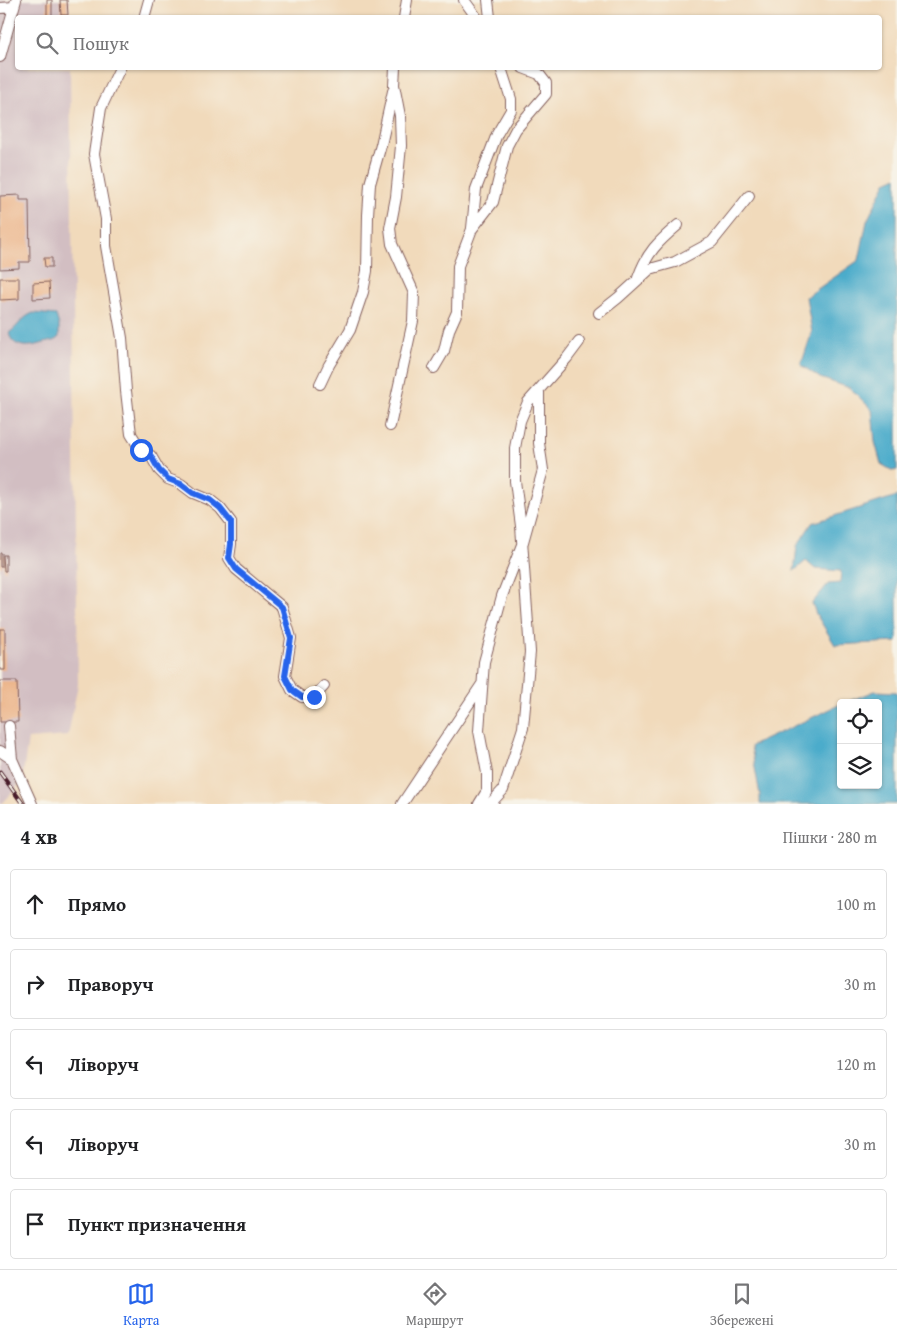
<!DOCTYPE html>
<html lang="uk">
<meta charset="utf-8">
<style>
:root{--surface:#fff;--page:#f2f2f2;--text:#202124;--muted:#757577;--line:#e0e0e0;--accent:#2563eb}
body{margin:0;font-family:"Gentium Book Plus",serif;background:var(--page);color:var(--text)}
.controls{position:absolute;right:15px;bottom:15px;display:grid;overflow:hidden;border-radius:5px;box-shadow:0 1px 4px #0004}
.controls button{width:45px;height:45px;display:grid;place-items:center;padding:0;border:0;border-bottom:1px solid var(--line);background:var(--surface);color:var(--text);font:25px sans-serif}
.stop{position:absolute;width:15px;height:15px;margin:-11px;border:4px solid #2563eb;border-radius:50%;background:#fff}
.stop.end{background:#2563eb;border-color:#fff;box-shadow:0 1px 5px #0008}
.list{margin:0;padding:0;list-style:none}
h2{display:flex;justify-content:space-between;align-items:center;height:65px;margin:0;padding:0 20px;font-size:21px}
h2 small{font-size:16px;font-weight:400;color:var(--muted)}
.list li{display:grid;grid-template-columns:32px 1fr auto;gap:15px;align-items:center;box-sizing:border-box;height:70px;margin:0 10px 10px;padding:0 10px;border:1px solid var(--line);border-radius:5px}
.list b{display:block;font-size:19px;white-space:nowrap}
.list em{font-size:16px;font-style:normal;color:var(--muted)}
.icon{flex:none;width:28px;height:28px;fill:none;stroke:currentColor;stroke-width:2;stroke-linecap:round;stroke-linejoin:round}
.map{position:relative;flex:none;width:897px;height:804px;overflow:hidden}
.search{position:absolute;background:var(--surface);box-shadow:0 1px 4px #0004;left:15px;right:15px;top:15px;height:55px;display:flex;align-items:center;gap:12px;box-sizing:border-box;padding:0 18px;border-radius:5px;color:var(--muted);font-size:19px}
.sheet{height:465px;background:var(--surface)}
nav{display:flex;justify-content:space-around;align-items:center;box-sizing:border-box;height:70px;border-top:1px solid var(--line);background:var(--surface);font-size:14px;color:var(--muted)}
nav a{display:grid;justify-items:center;gap:2px}
nav .on{color:var(--accent)}
.map>svg:first-child{display:block}
.industrial{fill:#d2bec2}
.water{fill:#4caccb;stroke:#4b667b}
.building{fill:#ecb68c}
.lines{fill:none;stroke-linecap:round;stroke-linejoin:round}
.minor-casing{stroke:#84605d;stroke-width:12}
.minor{stroke:#fff;stroke-width:10}
.rail-casing{stroke:#4a1f2b;stroke-width:4.5}
.rail{stroke:#f7f3e8;stroke-width:2.5;stroke-dasharray:8;stroke-linecap:butt}
.route{stroke:#2563eb;stroke-width:6}
</style>
<div class="map">
<svg width="897" height="804" viewBox="0 0 897 804">
<rect width="100%" height="100%" fill="#f7f3e8"/>
<filter id="ink" filterUnits="userSpaceOnUse"><feTurbulence type="fractalNoise" baseFrequency=".02" numOctaves="2"/><feDisplacementMap in="SourceGraphic" scale="10" xChannelSelector="R" yChannelSelector="G"/><feConvolveMatrix kernelMatrix="1 2 1 2 8 2 1 2 1" color-interpolation-filters="sRGB"/></filter>
<filter id="wash" filterUnits="userSpaceOnUse"><feTurbulence type="fractalNoise" baseFrequency=".0096" numOctaves="4" result="noise"/><feDisplacementMap in="SourceGraphic" scale="20" xChannelSelector="R" yChannelSelector="G"/><feGaussianBlur stdDeviation="1.12" result="paint"/><feColorMatrix in="noise" values="0 0 0 0 0 0 0 0 0 0 0 0 0 0 0 0 0 1.4 0 .05"/><feComposite in="paint" operator="in"/></filter>
<g filter="url(#wash)">
<rect width="100%" height="100%" fill="#f1dabb"/>
<!-- industrial -->
<path class="industrial" d="M0,0h69v17l-51,1v50h52l8,616 -10,52 -40,3 -6,42 -20,23h-2z"/>
<!-- water -->
<path class="water" d="M897,177v293l-4,1 -12,-7 -6,-22 -3,-32 -22,-22 -30,-10 -19,-13 11,-33 -6,-35 53,-37 8,-39 19,-39z
M33,313l23,2 3,10v12c-5,5 -9,4 -15,6 -13,4 -31,7 -35,-10 10,-7 12,-15 24,-20z
M897,496v146l-62,3 -19,-31 -4,-11 16,-19 12,-1 1,-12 -26,-2 -9,-8 -12,10 3,-25 15,-23z
M875,691l22,1v112h-137v-9l-9,-49 90,-42v81h37v-82h-34z"/>
<g id="blocks">
<!-- building -->
<path class="building" d="M47,0h5v18h-5z
M60,0h7l1,15h-7z
M20,195v5h9l1,62h-11v6l-19,1v-73z
M44,258h8v9h-7z
M0,278h19v21l-19,1z
M49,282l1,16 -17,1v-16z
M0,553h2v14h-2z
M3,555h3v16h-2z
M0,629h5v41h-5z
M0,681h17l1,41h-18z"/>
</g>
</g>
<g filter="url(#ink)">
<use href="#blocks" fill-opacity="0" stroke="#84605d" stroke-width="1"/>
<g class="lines">
<defs>
<path id="minor" d="M464,0l13,18
M488,0l2,18
M0,8l14,-1
M144,18l5,-18
M404,18l3,-18
M0,57l16,-57
M120,68l-19,40 -7,46 12,65v27l16,92 4,53 5,43 10,16 10,6 8,14 9,9 13,5 12,9 17,7 10,8 11,14v22l-2,14 7,11 46,38 9,31 -6,38 7,14 10,7h12l10,-11
M472,228l4,-39 21,-55 14,-24v-11l-10,-31
M638,278c9,-26 20,-36 40,-53
M599,313l19,-15 32,-29 25,-7 37,-20 37,-46
M434,368l10,-17 5,-21 8,-18 1,-46 14,-37 21,-27 14,-56 9,-17 30,-35v-11l-7,-9 -16,-6
M320,384l9,-19 21,-35 13,-38 4,-21 1,-56 2,-31 11,-39 12,-54
M390,426l23,-105 1,-28 -22,-49 -2,-16 6,-31 5,-51 -1,-30 -6,-31 1,-17
M9,726l3,33 20,45
M0,751l12,8
M402,804l80,-120
M479,804l8,-13v-18l-8,-42 5,-69 18,-66 21,-54 20,-72 -4,-27v-53
M490,804l13,-14 20,-62 7,-76 -9,-126 -6,-45v-33l5,-27 8,-19 39,-44 12,-16"/>
</defs>
<!-- minor casing -->
<use href="#minor" class="minor-casing"/>
<!-- minor -->
<use href="#minor" class="minor"/>
<defs>
<path id="rail" d="M0,772l23,32"/>
</defs>
<!-- rail casing -->
<use href="#rail" class="rail-casing"/>
<!-- rail -->
<use href="#rail" class="rail"/>
</g>
</g>
<g class="lines" filter="url(#ink)">
<!-- route -->
<path class="route" d="M141,450l10,6 8,14 9,9 13,5 12,9 17,7 10,8 11,14v22l-2,14 7,11 46,38 9,31 -6,38 7,14 10,7h12"/>
</g>
</svg>
<div class="controls">
<button><svg class="icon" aria-label="locate" viewBox="0 0 24 24"><circle cx="12" cy="12" r="6"/><path d="M12 2v4M12 18v4M2 12h4M18 12h4"/></svg></button>
<button><svg class="icon" aria-label="layers" viewBox="0 0 24 24"><path d="M12 4l9 5-9 5-9-5zM3 14l9 5 9-5"/></svg></button>
</div>
<div class="stop" style="left:141px;top:450px"></div>
<div class="stop end" style="left:314px;top:697px"></div>
<div class="search"><svg class="icon" aria-label="search" viewBox="0 0 24 24"><circle cx="10" cy="10" r="6"/><path d="M15 15l6 6"/></svg>Пошук</div>
</div>
<section class="sheet">
<h2>4 хв<small>Пішки · 280 m</small></h2>
<ul class="list">
<li><svg class="icon" aria-label="ahead" viewBox="0 0 24 24"><path d="M12 20V5M6 11l6-6 6 6"/></svg><div><b>Прямо</b></div><em>100 m</em></li>
<li><svg class="icon" aria-label="right" viewBox="0 0 24 24"><path d="M7 20v-9h11M14 6l5 5-5 5"/></svg><div><b>Праворуч</b></div><em>30 m</em></li>
<li><svg class="icon" aria-label="left" viewBox="0 0 24 24"><path d="M17 20v-9H6M10 6l-5 5 5 5"/></svg><div><b>Ліворуч</b></div><em>120 m</em></li>
<li><svg class="icon" aria-label="left" viewBox="0 0 24 24"><path d="M17 20v-9H6M10 6l-5 5 5 5"/></svg><div><b>Ліворуч</b></div><em>30 m</em></li>
<li><svg class="icon" aria-label="arrive" viewBox="0 0 24 24"><path d="M6 21V4h12l-3 4 3 4H6"/></svg><div><b>Пункт призначення</b></div></li>
</ul>
</section>
<nav>
<a class="on"><svg class="icon" aria-label="map" viewBox="0 0 24 24"><path d="M3 6l6-2 6 2 6-2v14l-6 2-6-2-6 2zM9 4v14M15 6v14"/></svg>Карта</a>
<a><svg class="icon" aria-label="directions" viewBox="0 0 24 24"><path d="M12 3l9 9-9 9-9-9zM9 14v-3h6M13 9l2 2-2 2"/></svg>Маршрут</a>
<a><svg class="icon" aria-label="saved" viewBox="0 0 24 24"><path d="M7 4h10v16l-5-4-5 4z"/></svg>Збережені</a>
</nav>
